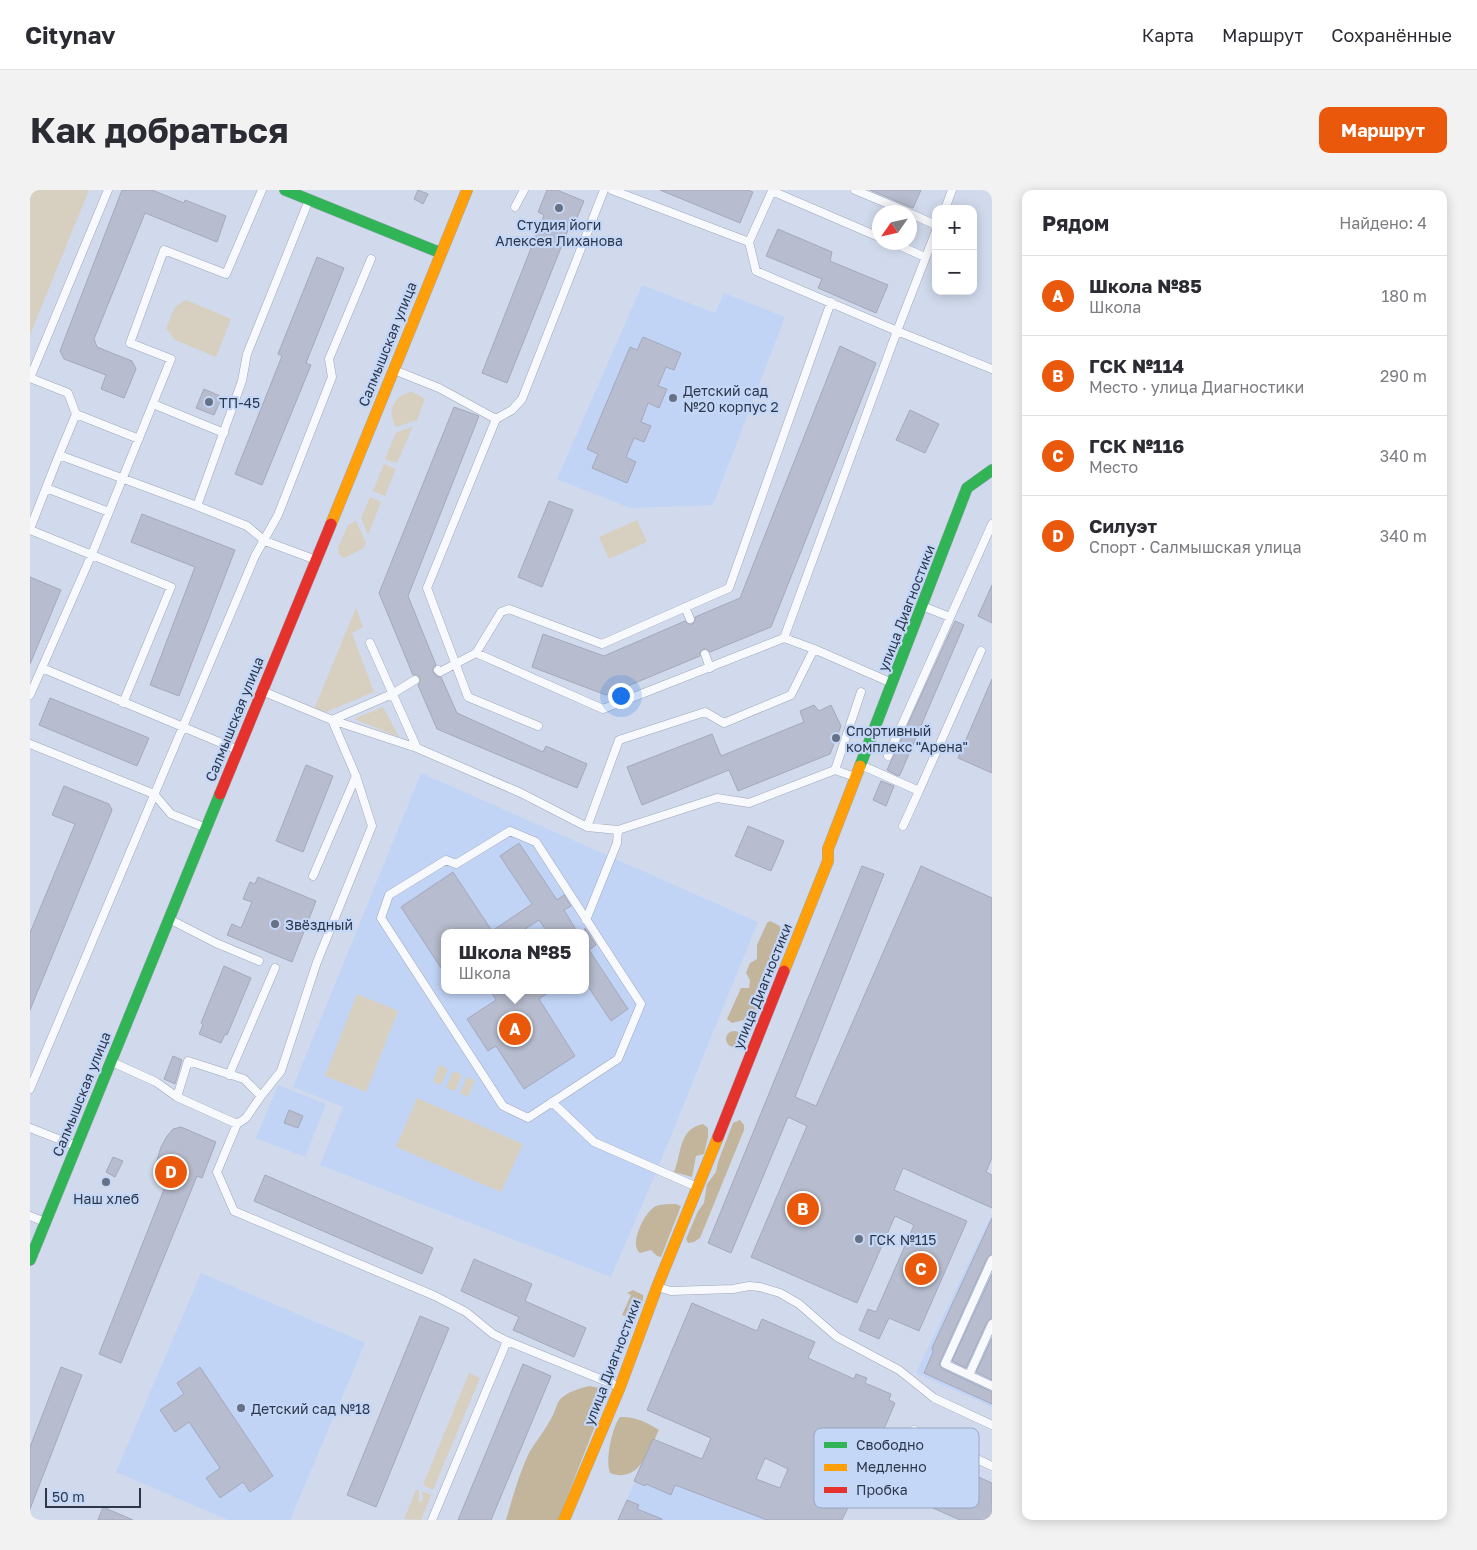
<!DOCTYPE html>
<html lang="ru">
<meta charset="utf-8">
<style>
:root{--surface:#fff;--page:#f2f2f3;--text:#2b2b33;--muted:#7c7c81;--line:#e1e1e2;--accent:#ea580c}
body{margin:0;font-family:"Golos Text",sans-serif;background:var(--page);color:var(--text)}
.controls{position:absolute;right:15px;top:15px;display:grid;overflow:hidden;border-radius:10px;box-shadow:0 2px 12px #0003}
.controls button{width:45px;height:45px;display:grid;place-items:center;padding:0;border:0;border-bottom:1px solid var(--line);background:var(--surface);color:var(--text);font:25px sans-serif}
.compass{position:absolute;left:842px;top:15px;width:45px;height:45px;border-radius:50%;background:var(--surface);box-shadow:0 2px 12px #0003;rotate:236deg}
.scale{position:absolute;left:15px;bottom:12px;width:96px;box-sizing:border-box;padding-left:5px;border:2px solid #2d384d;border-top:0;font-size:14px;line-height:18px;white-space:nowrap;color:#2d384d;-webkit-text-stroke:4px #c5d7f7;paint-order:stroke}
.you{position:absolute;left:590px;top:505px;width:18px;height:18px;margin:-12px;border:4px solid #fff;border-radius:50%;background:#1a73e8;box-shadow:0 0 0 8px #1a73e833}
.badge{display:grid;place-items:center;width:32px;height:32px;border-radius:50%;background:var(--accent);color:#fff;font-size:16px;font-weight:700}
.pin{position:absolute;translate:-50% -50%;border:2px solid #fff;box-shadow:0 1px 5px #0006}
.popup{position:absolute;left:411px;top:739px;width:148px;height:65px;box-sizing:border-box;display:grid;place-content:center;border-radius:10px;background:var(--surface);filter:drop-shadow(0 1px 4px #0005);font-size:16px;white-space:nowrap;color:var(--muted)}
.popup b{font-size:19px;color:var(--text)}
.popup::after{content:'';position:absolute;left:50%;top:100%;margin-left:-10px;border:10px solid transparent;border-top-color:var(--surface)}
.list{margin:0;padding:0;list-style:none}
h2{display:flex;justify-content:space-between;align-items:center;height:65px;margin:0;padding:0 20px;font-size:21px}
h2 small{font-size:16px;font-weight:400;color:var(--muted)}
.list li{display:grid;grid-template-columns:32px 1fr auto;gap:15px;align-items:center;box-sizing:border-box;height:80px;padding:0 20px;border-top:1px solid var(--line)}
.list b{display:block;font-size:19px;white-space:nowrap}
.list p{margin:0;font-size:16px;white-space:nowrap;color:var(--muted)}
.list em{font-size:16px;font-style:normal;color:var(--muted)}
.map{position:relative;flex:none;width:962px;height:1330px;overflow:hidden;border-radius:10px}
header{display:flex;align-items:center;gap:30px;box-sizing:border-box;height:70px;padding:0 25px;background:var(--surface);border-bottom:1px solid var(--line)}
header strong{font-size:24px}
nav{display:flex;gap:28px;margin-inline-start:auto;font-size:18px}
.intro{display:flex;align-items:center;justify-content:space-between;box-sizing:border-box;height:120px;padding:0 30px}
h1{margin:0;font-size:35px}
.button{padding:12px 22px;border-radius:10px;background:var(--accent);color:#fff;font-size:18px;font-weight:700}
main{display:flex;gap:30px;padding:0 30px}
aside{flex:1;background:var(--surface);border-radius:10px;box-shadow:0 2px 12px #0003}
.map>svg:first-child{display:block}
.built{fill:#c1d4f6;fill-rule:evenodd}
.green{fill:#d7cfc0}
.forest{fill:#c2b59c}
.building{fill:#b7bcce;stroke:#a4a8ba;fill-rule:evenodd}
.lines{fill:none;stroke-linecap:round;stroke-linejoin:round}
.lane-casing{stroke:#9ea7b9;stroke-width:9}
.fast-casing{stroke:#9ea7b9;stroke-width:12}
.slow-casing{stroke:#9ea7b9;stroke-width:12}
.jam-casing{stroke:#9ea7b9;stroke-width:12}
.lane{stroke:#f8f9fc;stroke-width:8}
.fast{stroke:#30b455;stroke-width:11}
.slow{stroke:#ff9f0a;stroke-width:11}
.jam{stroke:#e5322d;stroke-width:11}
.poi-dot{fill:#667185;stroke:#c5d7f7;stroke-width:2}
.labels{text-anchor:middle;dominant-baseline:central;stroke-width:4.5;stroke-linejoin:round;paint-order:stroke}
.poi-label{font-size:14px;fill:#2d384d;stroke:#c5d7f7;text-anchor:start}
.street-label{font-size:14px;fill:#2d384d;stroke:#c5d7f7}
.key{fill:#c5d7f7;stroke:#97a7c4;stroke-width:1}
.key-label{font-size:14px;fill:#2d384d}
</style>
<header>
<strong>Citynav</strong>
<nav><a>Карта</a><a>Маршрут</a><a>Сохранённые</a></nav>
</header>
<div class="intro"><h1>Как добраться</h1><a class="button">Маршрут</a></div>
<main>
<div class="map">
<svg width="962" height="1330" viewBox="0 0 962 1330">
<rect width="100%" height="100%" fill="#d0daec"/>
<!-- built -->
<path class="built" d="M612,95l73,28 9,-20 61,24 -72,188 -83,3 -73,-29z
M391,583l337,149 -103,253 -44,102 -291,-112 23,-58 -50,-20zM415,743h140v57h-140z
M248,895l48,19 -21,53 -49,-19z
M962,1024v193l-76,-34z
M171,1083l164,70 -75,177h-62l-112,-48z
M623,1249l35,15 158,58 -4,8h-224z"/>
<!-- green -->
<path class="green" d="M1,0h58l-59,145v-143z
M156,110l45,19 -15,38 -41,-17 -9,-12 9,-21z
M382,202l13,7 -8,21 -21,7c-10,-16 -2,-32 16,-35z
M383,236l-16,37 -12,-4 11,-26z
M354,274l12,5 -11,27 -12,-5z
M340,307l11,5 -13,33 -7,-17z
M607,330l10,22 -38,17 -10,-22z
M326,331l10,22 -2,5 -20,10 -5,-3 -1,-7 10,-23z
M326,418l7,19 -11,6 22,59 -48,20 -12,-3z
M353,517l16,30 -45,-18z
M327,804l41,17 -32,81 -41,-16z
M409,875l9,4 -7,16 -8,-3z
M423,881l9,4 -7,16 -9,-3z
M437,887l8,3 -7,17 -8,-4z
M387,908l106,46 -22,48 -105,-45z
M439,1183l11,5 -47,112 -10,-5z
M386,1300h3v12h2l2,-3 -1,-8 9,4 -10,25 -17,-1z"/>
<!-- forest -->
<path class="forest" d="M740,731l10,5 2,10 -16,41 -3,26 -9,20 -6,-4 -16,4 -5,-4 14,-31h8l1,-8 -4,-7 4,-10 7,-4v-14l10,-22z
M696 849a8 8 0 1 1 16 0a8 8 0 1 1-16 0Z
M710,930l4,5v5l-44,108 -6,4 -6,1 -2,-4 12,-28 6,-8 3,-19 9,-12 2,-10 15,-39z
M673,934l5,4v9l-4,17 -8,2 -4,21 -18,-5c8,-18 4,-43 29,-48z
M646,1014l5,2 -20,51 -4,-1 -6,-6 -11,3c-12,-9 6,-43 16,-47 6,-2 14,-2 20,-2z
M603,1100l10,5c1,8 -4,20 -11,24l-10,-4 9,-20 -4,-2z
M559,1196l17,3 2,4 -50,127h-52c7,-23 13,-47 24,-69 7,-11 15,-21 21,-32 5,-8 5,-18 13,-23 7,-5 16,-8 25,-10z
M590,1227c14,-1 27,5 39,13 -10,20 -20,54 -49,43 -5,-12 2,-46 10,-56z"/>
<!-- building -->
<path class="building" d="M92,0h30l32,13 1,-3 41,16 -9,26 -72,-29 -51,126 3,8 35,14 4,8 -12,29 -23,-9 5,-14 -42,-16 -4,-8z
M388,0l10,4 -5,10 -9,-5z
M517,0h10l27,11 -11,26 -3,-2 -63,158 -25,-10 62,-158 -6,-3z
M630,0h87l6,2 -13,31z
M840,0h51l-8,18z
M748,39l54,23 -2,9 58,24 -12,28 -58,-25 4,-9 -56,-23z
M287,67l27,11 -38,95 5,2 -49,120 -27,-11 47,-118 -4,-2z
M613,147l38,16 -7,17 -8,-3 -8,19 9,3 -8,19 -11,-5 -7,19 10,4 -7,16 -10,-4 -8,19 10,5 -9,21 -35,-15 6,-14 -11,-5 43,-102 7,3z
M810,156l36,17 -105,264 -61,25 -4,-3h-3l-3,4v3l-94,39 -74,-28 11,-33 61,22 81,-35 4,3h4l2,-4v-3l45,-19z
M174,199l18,8 -8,18 -18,-7z
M424,217l25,9 -71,180 28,69 -3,3v4l3,4 5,1 16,36 86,39 3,-6 41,18 -10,24 -140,-59 -19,-44 2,-3v-4l-3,-3h-4l-34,-82z
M880,220l29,14 -14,29 -29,-13z
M519,311l24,9 -31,77 -24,-10z
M112,324l93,36 -56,146 -29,-11 45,-118 -64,-25z
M0,387l31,13 -31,74z
M962,395v38l-14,-7z
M925,431l9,4 -64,150 -2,1 -11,-6z
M962,489v94l-34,-15z
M20,508l99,40 -12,28 -98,-41z
M784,515l5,6 12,-6 10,21 -11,28 -92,37 -9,-21 -87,35 -15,-38 85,-33 9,22 83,-34 -4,-11z
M276,575l27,11 -30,76 -27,-11z
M851,591l13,5 -8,20 -13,-6z
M34,596l45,18 3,6 -82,200v-77l45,-109 -23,-9z
M718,636l36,15 -13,30 -36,-15z
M489,653l38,57 7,-5 7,11 -7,4 14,23h-30l-9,-13 -20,13h-74v41l-44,-67 52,-35 39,59 40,-27 -32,-48z
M832,676l22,8 -89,223 21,9 105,-240 71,32v260l-6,14 6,3v33l-89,-40 -9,22 73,31 -48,110 -30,-13 -10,21 -20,-9 9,-21 8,3 38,-87 -19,-9 -38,87 -106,-46 56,-131 -19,-9 -57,136 -23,-10z
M228,687l58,24 -24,61 -65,-27 5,-11 9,4 11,-26 -9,-3 7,-17 5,2z
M555,738l11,17 -7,5 39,59 -17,12 -26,-39z
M194,776l27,12 -24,57 -2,-1 -4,9 -22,-9 4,-9 -2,-2z
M460,800h62l-13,9 36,57 -51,33 -28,-43 -8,5 -21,-32 29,-19z
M143,866l9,4 -7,24 -11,-5z
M259,920l14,6 -5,12 -14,-5z
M151,937l35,15 -14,36 -5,-2 -76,187 -22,-9 66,-167 -8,-8 -2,-12 6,-20 6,-11 6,-7z
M83,967l10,4 -8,16 -9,-5z
M235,985l168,73 -11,26 -168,-73z
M962,1028v36l-5,4 -48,106 4,5 49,23v12l-68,-31 9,-21 -1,-4z
M444,1069l58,25 -7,17 61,27 -12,29 -61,-27 6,-13 -58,-26z
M962,1084v44l-5,4 -21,46 -14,-7z
M662,1113l65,28 5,-12 53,23 -7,16 46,21 2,-5 11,4 -2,5 26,11 -2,6 6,3 -41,97 -2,-1 -10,21h-75l-92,-35 -4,10 -25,-11 -1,2 -11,-5 19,-42 49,20 9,-21 -64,-28zM735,1268l23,11 -8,19 -24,-9z
M390,1126l29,12 -73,179 -29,-12z
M962,1148v42l-16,-8z
M493,1174l28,12 -60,144h-33z
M31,1177l21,8 -52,134v-62z
M170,1177l73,109 -23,16 -7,-10 -23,16 -14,-20 14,-10 -31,-46 -14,10 -15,-22 24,-16 -7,-11z
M879,1256l83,37v37h-32l-70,-31z
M597,1310l12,5 -2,4 25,10v1h-44z
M73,1317l30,13h-35z"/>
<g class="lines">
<defs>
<path id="lane" d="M825,0l53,22
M279,10l-62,154 -5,27 -45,125 50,20 18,15 51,19
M485,17l9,-17
M915,19l7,-19
M879,23l27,12
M906,41l-39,100 95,38
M719,52l23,-51 107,46
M861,52l34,15
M364,180l45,18 57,31 -69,169 41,109 70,29
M0,188l78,-188
M0,188l38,15 8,21 63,25
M123,214l71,29
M46,224l-17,41 138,51
M466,229l16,-9 10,-11 82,-209
M16,298l13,-33
M0,339l16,-41 63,24
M0,340l141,57 -48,116
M892,416l28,11
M655,417l5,12
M340,453l47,105 104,45 66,34 31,3 99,-32 32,5 86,-33 20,7
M784,459l78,34
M446,463l25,-41 8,-3 93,35 127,-56 102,-286
M675,464l5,14
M12,478l196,82
M408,480l2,2 36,-19 127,56 181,-71 113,-307 -141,-60 -7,-29 -137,-52
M232,501l70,29 60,-26 23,-14
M0,505l62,-141 79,-195 -41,-16 34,-93 62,24 36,-84
M302,530l85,28
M0,554l124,50 17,20 35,14
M858,566l104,-232
M831,575l58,26 62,-140
M805,580l26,-78
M873,636l16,-35
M557,637l32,-87 86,-28 19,11 67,-28 23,-46 -30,-11
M480,641l26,11 105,162 -23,55 -90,59 -25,-12 -122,-188 8,-23 57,-35 10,4z
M283,686l43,-100
M141,730l45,23 43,18
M556,730l31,-77 1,-13
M82,872l44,20 21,15 60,27
M199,885l46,-107
M0,899l225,-533 23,-41 54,-138 -3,-18 42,-100
M231,906l20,-25 36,-109 55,-136 -16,-50 -24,-56
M147,907l11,-36 56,18 17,17 -15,22 -9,6 -20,48 17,39 201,85 31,16 27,22 14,7 113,46
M522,912l42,40 103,45
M0,938l46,18
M0,1026l15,6
M962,1070l-47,104 47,22
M627,1097l14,4 62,-2 16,-3 11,1 20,6 19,11 38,33 62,33 35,28 58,27
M939,1185l23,-51
M868,1250l16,-10 78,36
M402,1330l75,-179"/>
<path id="fast" d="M255,0l156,63
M830,576l107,-278 25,-18
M0,1070l190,-466"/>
<path id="slow" d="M301,334l136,-334
M754,781l44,-110v-12l32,-83
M534,1330l56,-133 37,-100 61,-150"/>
<path id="jam" d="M190,604l111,-270
M688,947l66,-166"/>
</defs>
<!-- lane casing -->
<use href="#lane" class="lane-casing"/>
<!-- fast casing -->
<use href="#fast" class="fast-casing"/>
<!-- slow casing -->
<use href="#slow" class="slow-casing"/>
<!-- jam casing -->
<use href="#jam" class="jam-casing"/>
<!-- lane -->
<use href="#lane" class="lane"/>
<!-- fast -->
<use href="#fast" class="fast"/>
<!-- slow -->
<use href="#slow" class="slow"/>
<!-- jam -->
<use href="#jam" class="jam"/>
</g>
<!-- markers -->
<g class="poi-dot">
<circle cx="529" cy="18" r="5"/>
<circle cx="643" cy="208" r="5"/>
<circle cx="179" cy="212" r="5"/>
<circle cx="806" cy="548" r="5"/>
<circle cx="245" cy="734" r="5"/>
<circle cx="76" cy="992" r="5"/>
<circle cx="829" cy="1049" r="5"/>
<circle cx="211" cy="1218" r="5"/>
</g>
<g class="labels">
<!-- poi labels -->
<g class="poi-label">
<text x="529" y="34" text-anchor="middle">Студия йоги<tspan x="529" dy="16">Алексея Лиханова</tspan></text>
<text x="653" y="200">Детский сад<tspan x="653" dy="16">№20 корпус 2</tspan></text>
<text x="189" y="212">ТП-45</text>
<text x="816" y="540">Спортивный<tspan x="816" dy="16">комплекс "Арена"</tspan></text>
<text x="255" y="734">Звёздный</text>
<text x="76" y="1008" text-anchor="middle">Наш хлеб</text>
<text x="839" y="1049">ГСК №115</text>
<text x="221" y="1218">Детский сад №18</text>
</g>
<!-- street labels -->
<g class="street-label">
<text transform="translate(357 154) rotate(-68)">Салмышская улица</text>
<text transform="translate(876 418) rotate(-69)">улица Диагностики</text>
<text transform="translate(204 529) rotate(-68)">Салмышская улица</text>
<text transform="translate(732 796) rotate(-68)">улица Диагностики</text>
<text transform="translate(51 904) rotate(-68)">Салмышская улица</text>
<text transform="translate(582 1172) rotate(-69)">улица Диагностики</text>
</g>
</g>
<!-- legend -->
<rect x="784" y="1238" width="165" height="80" rx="8" class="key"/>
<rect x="794" y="1252" width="23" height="6" fill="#30b455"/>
<rect x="794" y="1274" width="23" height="7" fill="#ff9f0a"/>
<rect x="794" y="1297" width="23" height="6" fill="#e5322d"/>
<g class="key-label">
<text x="826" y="1260">Свободно</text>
<text x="826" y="1282">Медленно</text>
<text x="826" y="1305">Пробка</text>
</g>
</svg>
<div class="controls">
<button>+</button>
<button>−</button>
</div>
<svg class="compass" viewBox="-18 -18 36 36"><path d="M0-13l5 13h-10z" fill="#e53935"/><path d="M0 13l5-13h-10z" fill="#7c7c81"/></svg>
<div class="scale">50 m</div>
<div class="you"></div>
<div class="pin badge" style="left:485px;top:839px">A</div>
<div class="popup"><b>Школа №85</b>Школа</div>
<div class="pin badge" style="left:773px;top:1019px">B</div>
<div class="pin badge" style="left:891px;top:1079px">C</div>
<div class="pin badge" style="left:141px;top:982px">D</div>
</div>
<aside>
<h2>Рядом<small>Найдено: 4</small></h2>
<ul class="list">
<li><span class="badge">A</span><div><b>Школа №85</b><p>Школа</p></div><em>180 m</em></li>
<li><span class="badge">B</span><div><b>ГСК №114</b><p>Место · улица Диагностики</p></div><em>290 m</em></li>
<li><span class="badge">C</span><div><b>ГСК №116</b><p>Место</p></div><em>340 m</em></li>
<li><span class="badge">D</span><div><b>Силуэт</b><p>Спорт · Салмышская улица</p></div><em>340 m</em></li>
</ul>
</aside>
</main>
